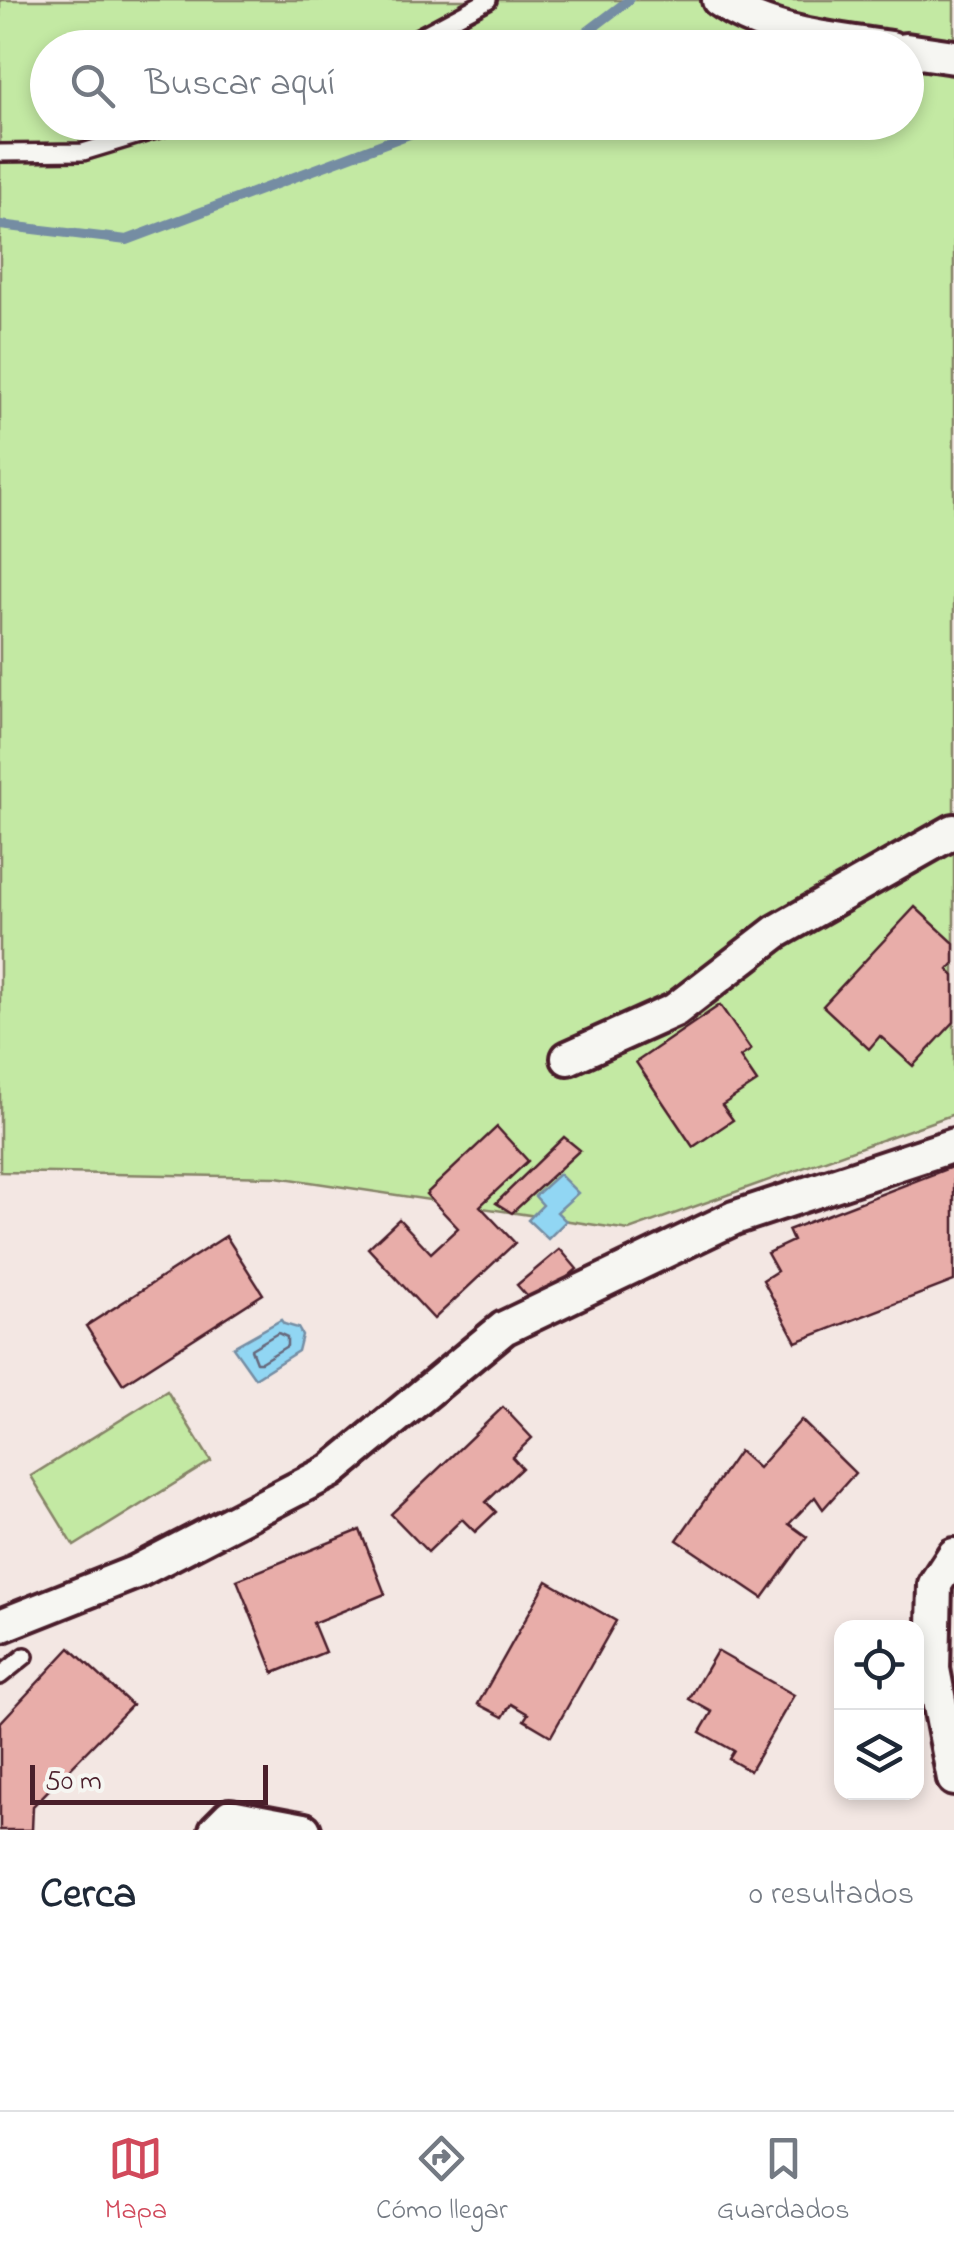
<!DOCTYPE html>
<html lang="es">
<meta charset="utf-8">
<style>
:root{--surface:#fff;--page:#f6f6f7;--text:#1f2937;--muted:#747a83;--line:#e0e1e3;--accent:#d1495b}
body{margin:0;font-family:"Indie Flower",sans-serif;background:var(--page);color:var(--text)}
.controls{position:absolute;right:30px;bottom:30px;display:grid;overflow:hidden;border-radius:20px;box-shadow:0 5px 15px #0003}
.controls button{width:90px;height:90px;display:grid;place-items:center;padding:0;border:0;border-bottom:2px solid var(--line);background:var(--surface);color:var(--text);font:50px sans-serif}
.scale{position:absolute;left:30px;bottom:25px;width:238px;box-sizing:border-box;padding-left:10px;border:5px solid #4a1f2b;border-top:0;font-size:28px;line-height:35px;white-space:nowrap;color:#4a1f2b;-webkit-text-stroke:8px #f6f6f2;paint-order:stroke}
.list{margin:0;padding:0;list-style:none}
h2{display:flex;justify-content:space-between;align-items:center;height:130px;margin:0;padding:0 40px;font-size:42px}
h2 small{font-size:32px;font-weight:400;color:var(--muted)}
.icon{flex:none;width:55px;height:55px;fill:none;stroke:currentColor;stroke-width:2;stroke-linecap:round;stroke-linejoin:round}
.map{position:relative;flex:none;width:954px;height:1830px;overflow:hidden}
.search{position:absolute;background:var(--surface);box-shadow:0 5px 15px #0003;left:30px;right:30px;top:30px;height:110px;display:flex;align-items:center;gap:25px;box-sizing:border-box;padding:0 35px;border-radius:55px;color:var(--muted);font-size:38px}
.sheet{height:280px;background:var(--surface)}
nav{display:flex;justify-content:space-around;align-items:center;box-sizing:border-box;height:140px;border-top:2px solid var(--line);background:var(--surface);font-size:28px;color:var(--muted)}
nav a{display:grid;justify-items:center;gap:5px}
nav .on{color:var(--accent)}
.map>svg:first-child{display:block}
.green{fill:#c3e9a3;stroke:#868467;stroke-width:2.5;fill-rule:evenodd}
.water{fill:#91d6f3;stroke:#758da3;stroke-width:2.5}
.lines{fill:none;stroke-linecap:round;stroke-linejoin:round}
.shore{stroke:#66687b;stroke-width:2.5}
.stream{stroke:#758da3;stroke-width:10}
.building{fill:#e8ada9;stroke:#4a1f2b;stroke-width:2.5}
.service-casing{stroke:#4a1f2b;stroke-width:22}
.minor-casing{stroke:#4a1f2b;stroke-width:40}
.service{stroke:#f6f6f2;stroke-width:15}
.minor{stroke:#f6f6f2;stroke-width:32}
</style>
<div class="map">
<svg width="954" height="1830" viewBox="0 0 954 1830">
<rect width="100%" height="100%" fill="#f3e7e3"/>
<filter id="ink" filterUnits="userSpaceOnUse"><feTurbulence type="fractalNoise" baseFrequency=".01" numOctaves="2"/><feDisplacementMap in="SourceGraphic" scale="20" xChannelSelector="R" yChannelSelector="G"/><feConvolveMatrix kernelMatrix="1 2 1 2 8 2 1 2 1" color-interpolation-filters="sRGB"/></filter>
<g filter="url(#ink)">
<!-- green -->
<path class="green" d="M0,0h954v1114l-325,116 -352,-53 -277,-5zM48,48h858v74h-858z
M167,1391l44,70 -137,85 -43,-70z"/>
<!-- water -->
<path class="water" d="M559,1174l19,19 -21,19 9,9 -18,18 -20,-19 15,-15 -8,-9z
M281,1320l3,4 14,4 4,7 -4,16 -43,27 -22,-31z"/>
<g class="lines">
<!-- shore -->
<path class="shore" d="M278,1333l9,4v9l-26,16h-5l-5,-13z"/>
<!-- stream -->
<path class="stream" d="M566,48l63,-48
M0,225l127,15 314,-118"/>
</g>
<!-- building -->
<path class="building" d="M915,907l39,36v20l-6,7 6,6v46l-41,44 -33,-30 -11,13 -46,-43z
M720,1005l31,45 -11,7 17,25 -35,23 11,15 -40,27 -57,-85z
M497,1127l31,34 -48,45 35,37 -81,76 -66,-71 31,-29 32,34 27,-25 -32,-34z
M564,1137l16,13 -68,63 -16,-10z
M954,1166v115l-158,61 -33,-62 14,-9 -10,-18 26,-12 -5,-11z
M226,1236l37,58 -140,90 -37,-58z
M560,1249l17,20 -42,36 -18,-20z
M503,1407l29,31 -20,19 10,11 -36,34 10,10 -21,20 -13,-13 -34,33 -37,-38z
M801,1420l54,53 -32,36 -8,-12 -26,27 18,13 -44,61 -86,-58 62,-89 19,17z
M360,1530l25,64 -72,29 12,29 -51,21 -37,-93z
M547,1581l69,40 -65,115 -27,-16 4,-6 -17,-10 -8,13 -25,-13z
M70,1648l62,57 -99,101 -1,24h-32v-107z
M717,1651l77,44 -44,76 -21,-12 5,-8 -34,-19 12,-20 -23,-13z"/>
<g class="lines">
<defs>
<path id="service" d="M398,48l90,-48
M0,153l83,-1 99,-30
M0,1676l25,-20"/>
<path id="minor" d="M719,0c49,35 113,39 172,48
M906,50l48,7
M568,1058l107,-48 101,-78 178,-101
M954,1555l-19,29 -2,85 21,110
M0,1626l136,-54 195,-101 173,-143 230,-110 220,-73
M216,1830l14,-14 74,14"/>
</defs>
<!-- service casing -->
<use href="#service" class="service-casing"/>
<!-- minor casing -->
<use href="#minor" class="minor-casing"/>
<!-- service -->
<use href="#service" class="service"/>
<!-- minor -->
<use href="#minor" class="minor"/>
</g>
</g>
</svg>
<div class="controls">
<button><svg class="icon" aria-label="locate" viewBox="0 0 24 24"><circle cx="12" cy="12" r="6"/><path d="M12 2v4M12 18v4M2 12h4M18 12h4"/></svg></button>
<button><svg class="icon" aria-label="layers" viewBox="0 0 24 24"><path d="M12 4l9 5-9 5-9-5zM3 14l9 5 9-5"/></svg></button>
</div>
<div class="scale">50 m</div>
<div class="search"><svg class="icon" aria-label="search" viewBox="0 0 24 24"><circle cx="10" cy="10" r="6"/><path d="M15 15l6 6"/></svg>Buscar aquí</div>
</div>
<section class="sheet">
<h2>Cerca<small>0 resultados</small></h2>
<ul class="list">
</ul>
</section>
<nav>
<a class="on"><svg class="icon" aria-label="map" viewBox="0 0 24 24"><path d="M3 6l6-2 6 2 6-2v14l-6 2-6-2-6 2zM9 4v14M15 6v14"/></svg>Mapa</a>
<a><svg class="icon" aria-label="directions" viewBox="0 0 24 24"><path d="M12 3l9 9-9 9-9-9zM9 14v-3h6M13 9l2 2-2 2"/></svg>Cómo llegar</a>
<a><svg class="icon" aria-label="saved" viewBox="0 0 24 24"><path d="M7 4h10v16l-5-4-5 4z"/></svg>Guardados</a>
</nav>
